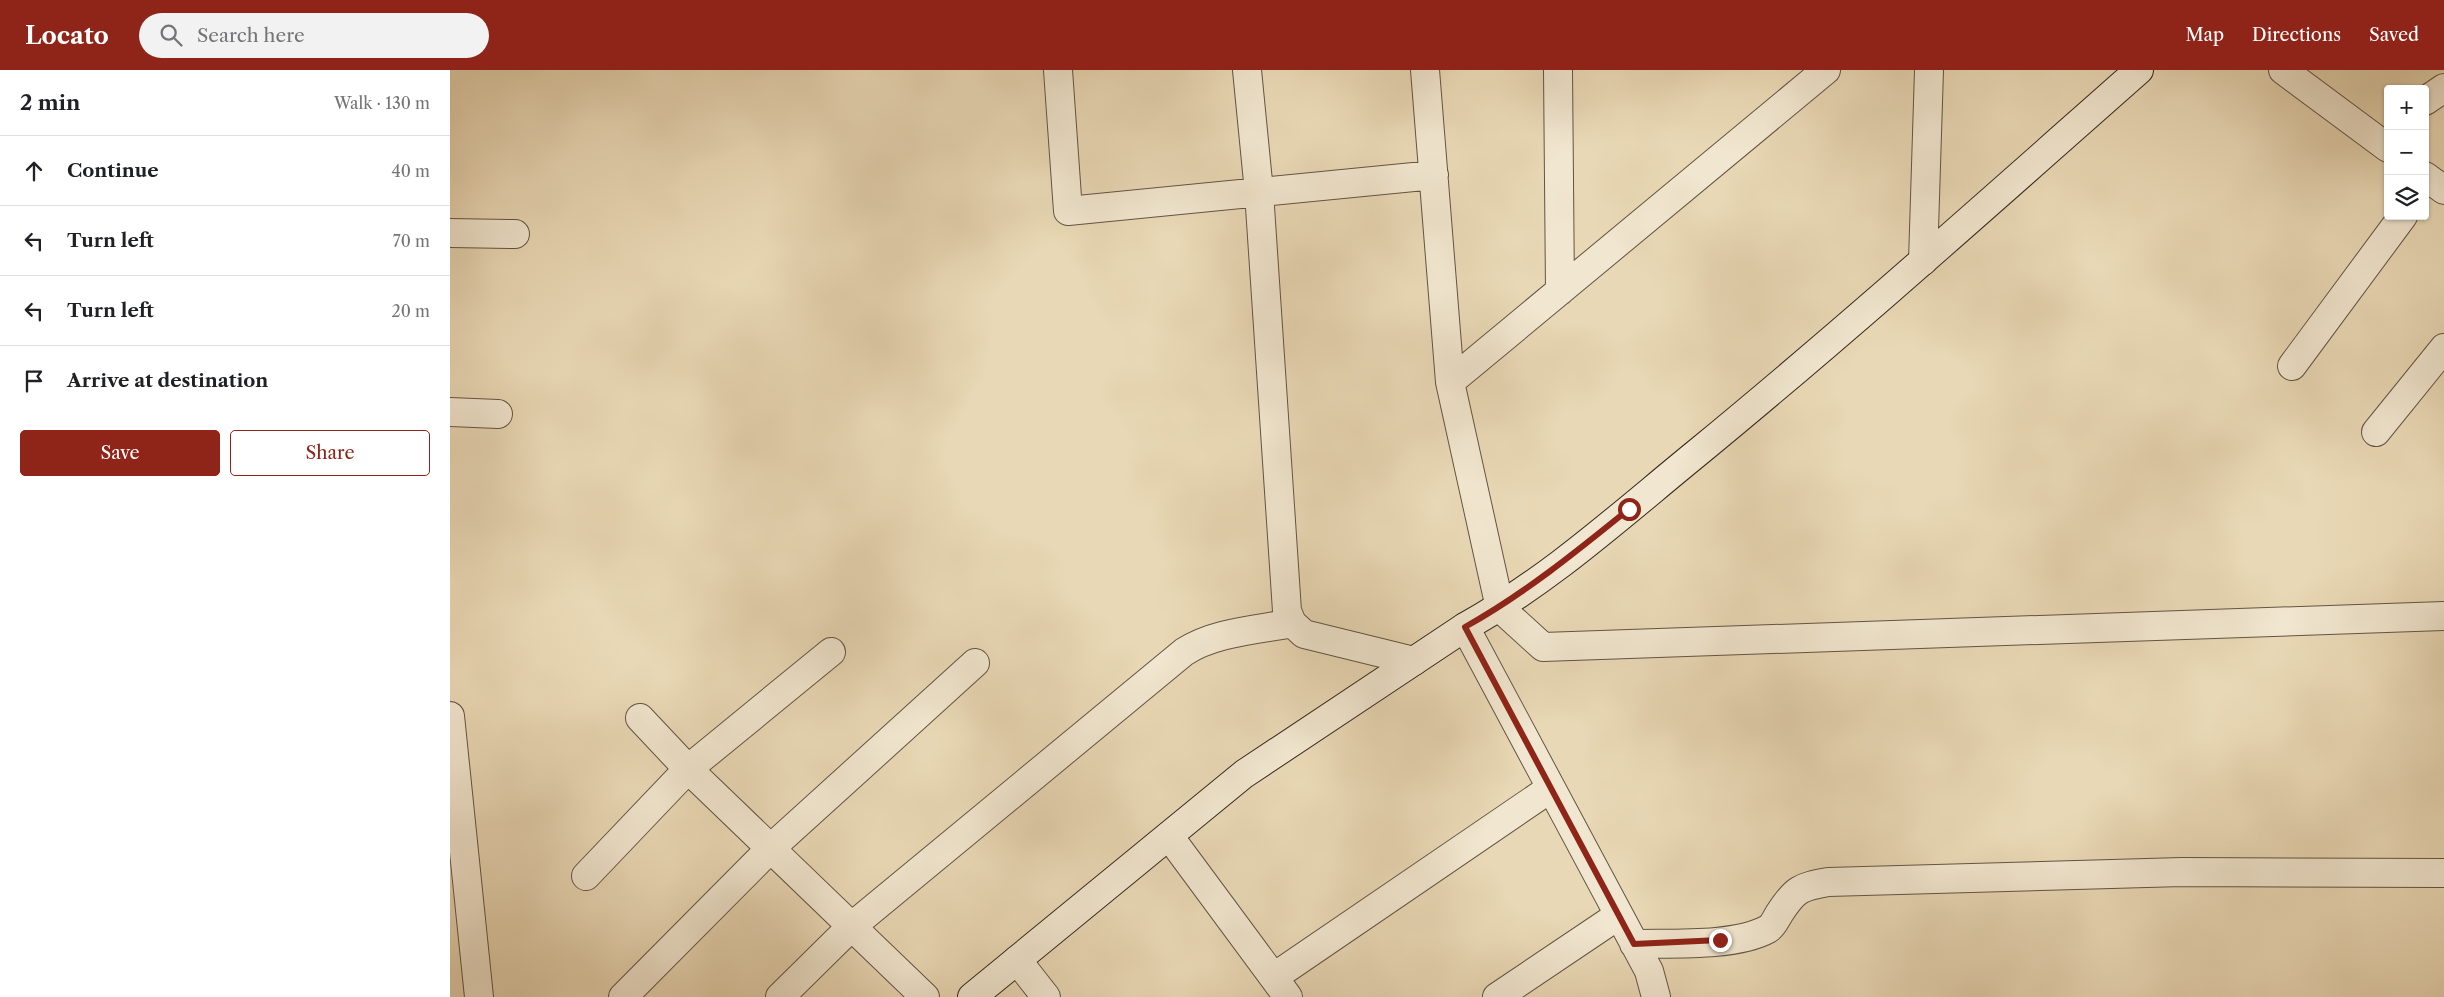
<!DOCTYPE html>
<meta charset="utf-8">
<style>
:root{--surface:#fff;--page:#f2f2f2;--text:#202124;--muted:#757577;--line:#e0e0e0;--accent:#8f2418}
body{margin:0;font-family:"Libre Caslon Text",serif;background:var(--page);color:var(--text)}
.controls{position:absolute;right:15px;top:15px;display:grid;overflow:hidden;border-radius:5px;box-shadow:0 1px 4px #0004}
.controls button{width:45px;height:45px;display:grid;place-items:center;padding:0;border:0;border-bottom:1px solid var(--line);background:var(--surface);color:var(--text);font:25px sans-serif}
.stop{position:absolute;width:15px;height:15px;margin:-11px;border:4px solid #8f2418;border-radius:50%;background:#fff}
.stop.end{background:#8f2418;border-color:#fff;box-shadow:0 1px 5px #0008}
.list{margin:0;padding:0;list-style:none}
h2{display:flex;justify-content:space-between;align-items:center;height:65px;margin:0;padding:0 20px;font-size:21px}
h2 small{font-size:16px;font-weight:400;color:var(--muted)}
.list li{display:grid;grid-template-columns:32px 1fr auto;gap:15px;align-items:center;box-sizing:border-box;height:70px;padding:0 20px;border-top:1px solid var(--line)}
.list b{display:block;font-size:19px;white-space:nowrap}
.list em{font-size:16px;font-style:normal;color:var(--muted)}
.actions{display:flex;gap:10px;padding:15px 20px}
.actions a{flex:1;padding:11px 0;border:1px solid var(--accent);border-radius:5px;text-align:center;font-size:18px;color:var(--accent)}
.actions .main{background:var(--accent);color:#fff}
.icon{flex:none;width:28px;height:28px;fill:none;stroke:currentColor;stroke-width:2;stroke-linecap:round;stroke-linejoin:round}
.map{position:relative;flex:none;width:1994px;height:927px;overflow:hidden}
header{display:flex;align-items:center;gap:30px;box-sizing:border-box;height:70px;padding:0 25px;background:var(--accent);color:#fff}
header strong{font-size:24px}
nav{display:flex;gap:28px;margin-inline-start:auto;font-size:18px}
.search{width:350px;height:45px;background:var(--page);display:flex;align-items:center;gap:12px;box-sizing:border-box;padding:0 18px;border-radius:28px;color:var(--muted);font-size:19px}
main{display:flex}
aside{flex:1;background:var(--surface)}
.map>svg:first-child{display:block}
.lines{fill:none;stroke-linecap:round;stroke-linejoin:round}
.street-casing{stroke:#635443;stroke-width:30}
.secondary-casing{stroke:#36281d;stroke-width:30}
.street{stroke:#f1e6cf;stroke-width:28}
.secondary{stroke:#f1e6cf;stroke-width:28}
.route{stroke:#8f2418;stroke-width:6}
</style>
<header>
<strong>Locato</strong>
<div class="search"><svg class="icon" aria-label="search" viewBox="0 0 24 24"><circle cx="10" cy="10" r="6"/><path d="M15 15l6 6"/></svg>Search here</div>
<nav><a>Map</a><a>Directions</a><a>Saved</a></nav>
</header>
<main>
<aside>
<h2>2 min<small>Walk · 130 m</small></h2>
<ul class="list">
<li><svg class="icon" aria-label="ahead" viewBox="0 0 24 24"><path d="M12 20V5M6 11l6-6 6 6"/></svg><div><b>Continue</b></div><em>40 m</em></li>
<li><svg class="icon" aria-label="left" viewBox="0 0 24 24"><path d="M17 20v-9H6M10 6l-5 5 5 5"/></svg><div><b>Turn left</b></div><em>70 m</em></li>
<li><svg class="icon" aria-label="left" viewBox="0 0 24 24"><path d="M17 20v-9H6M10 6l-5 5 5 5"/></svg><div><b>Turn left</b></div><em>20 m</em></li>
<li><svg class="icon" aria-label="arrive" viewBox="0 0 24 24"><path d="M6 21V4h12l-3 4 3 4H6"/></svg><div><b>Arrive at destination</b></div></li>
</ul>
<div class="actions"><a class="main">Save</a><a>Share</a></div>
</aside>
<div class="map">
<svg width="1994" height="927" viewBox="0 0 1994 927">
<rect width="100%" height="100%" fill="#e9d8b5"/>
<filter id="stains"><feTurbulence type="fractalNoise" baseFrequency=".004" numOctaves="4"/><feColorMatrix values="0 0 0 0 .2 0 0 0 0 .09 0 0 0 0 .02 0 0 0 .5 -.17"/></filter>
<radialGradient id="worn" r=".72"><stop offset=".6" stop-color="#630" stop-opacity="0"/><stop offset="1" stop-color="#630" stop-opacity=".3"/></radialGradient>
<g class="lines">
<defs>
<path id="street" d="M608,0l10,141 366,-36
M797,0l12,122 28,419 5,12 12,11 110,27
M975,0l25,312 50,226 43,39 901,-31
M1108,0l2,221
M1833,0l105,78
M1975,31l19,-13
M1975,106l19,14
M0,163l65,1
M1473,191l6,-191
M1842,296l111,-150
M1000,312l376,-312
M0,342l48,2
M1926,362l68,-84
M1015,557l184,344 7,26
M0,646l29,281
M190,648l48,51 237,228
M719,766l119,161
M136,806l102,-107 143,-117
M1184,874c38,-1 101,3 134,-15 5,-3 8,-10 11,-15 16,-25 21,-27 49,-32l354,-10 262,1
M567,890l29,37
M824,907l277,-189
M173,927l147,-148 205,-186
M330,927l71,-70 333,-275c30,-20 73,-22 108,-29
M1047,927l122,-82"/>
<path id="secondary" d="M522,927l272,-223 221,-147c85,-47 157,-113 232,-174 151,-124 296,-254 442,-383"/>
</defs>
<!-- street casing -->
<use href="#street" class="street-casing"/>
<!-- secondary casing -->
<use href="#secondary" class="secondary-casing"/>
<!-- street -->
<use href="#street" class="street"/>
<!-- secondary -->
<use href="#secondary" class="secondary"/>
</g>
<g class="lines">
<!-- route -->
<path class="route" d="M1179,439c-53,43 -105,85 -164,118l169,317 86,-4"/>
</g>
<rect width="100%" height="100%" filter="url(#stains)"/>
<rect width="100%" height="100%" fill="url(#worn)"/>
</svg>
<div class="controls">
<button>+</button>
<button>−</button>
<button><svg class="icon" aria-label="layers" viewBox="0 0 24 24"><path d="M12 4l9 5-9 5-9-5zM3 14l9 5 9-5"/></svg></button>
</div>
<div class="stop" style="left:1179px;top:439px"></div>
<div class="stop end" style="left:1270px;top:870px"></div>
</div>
</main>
